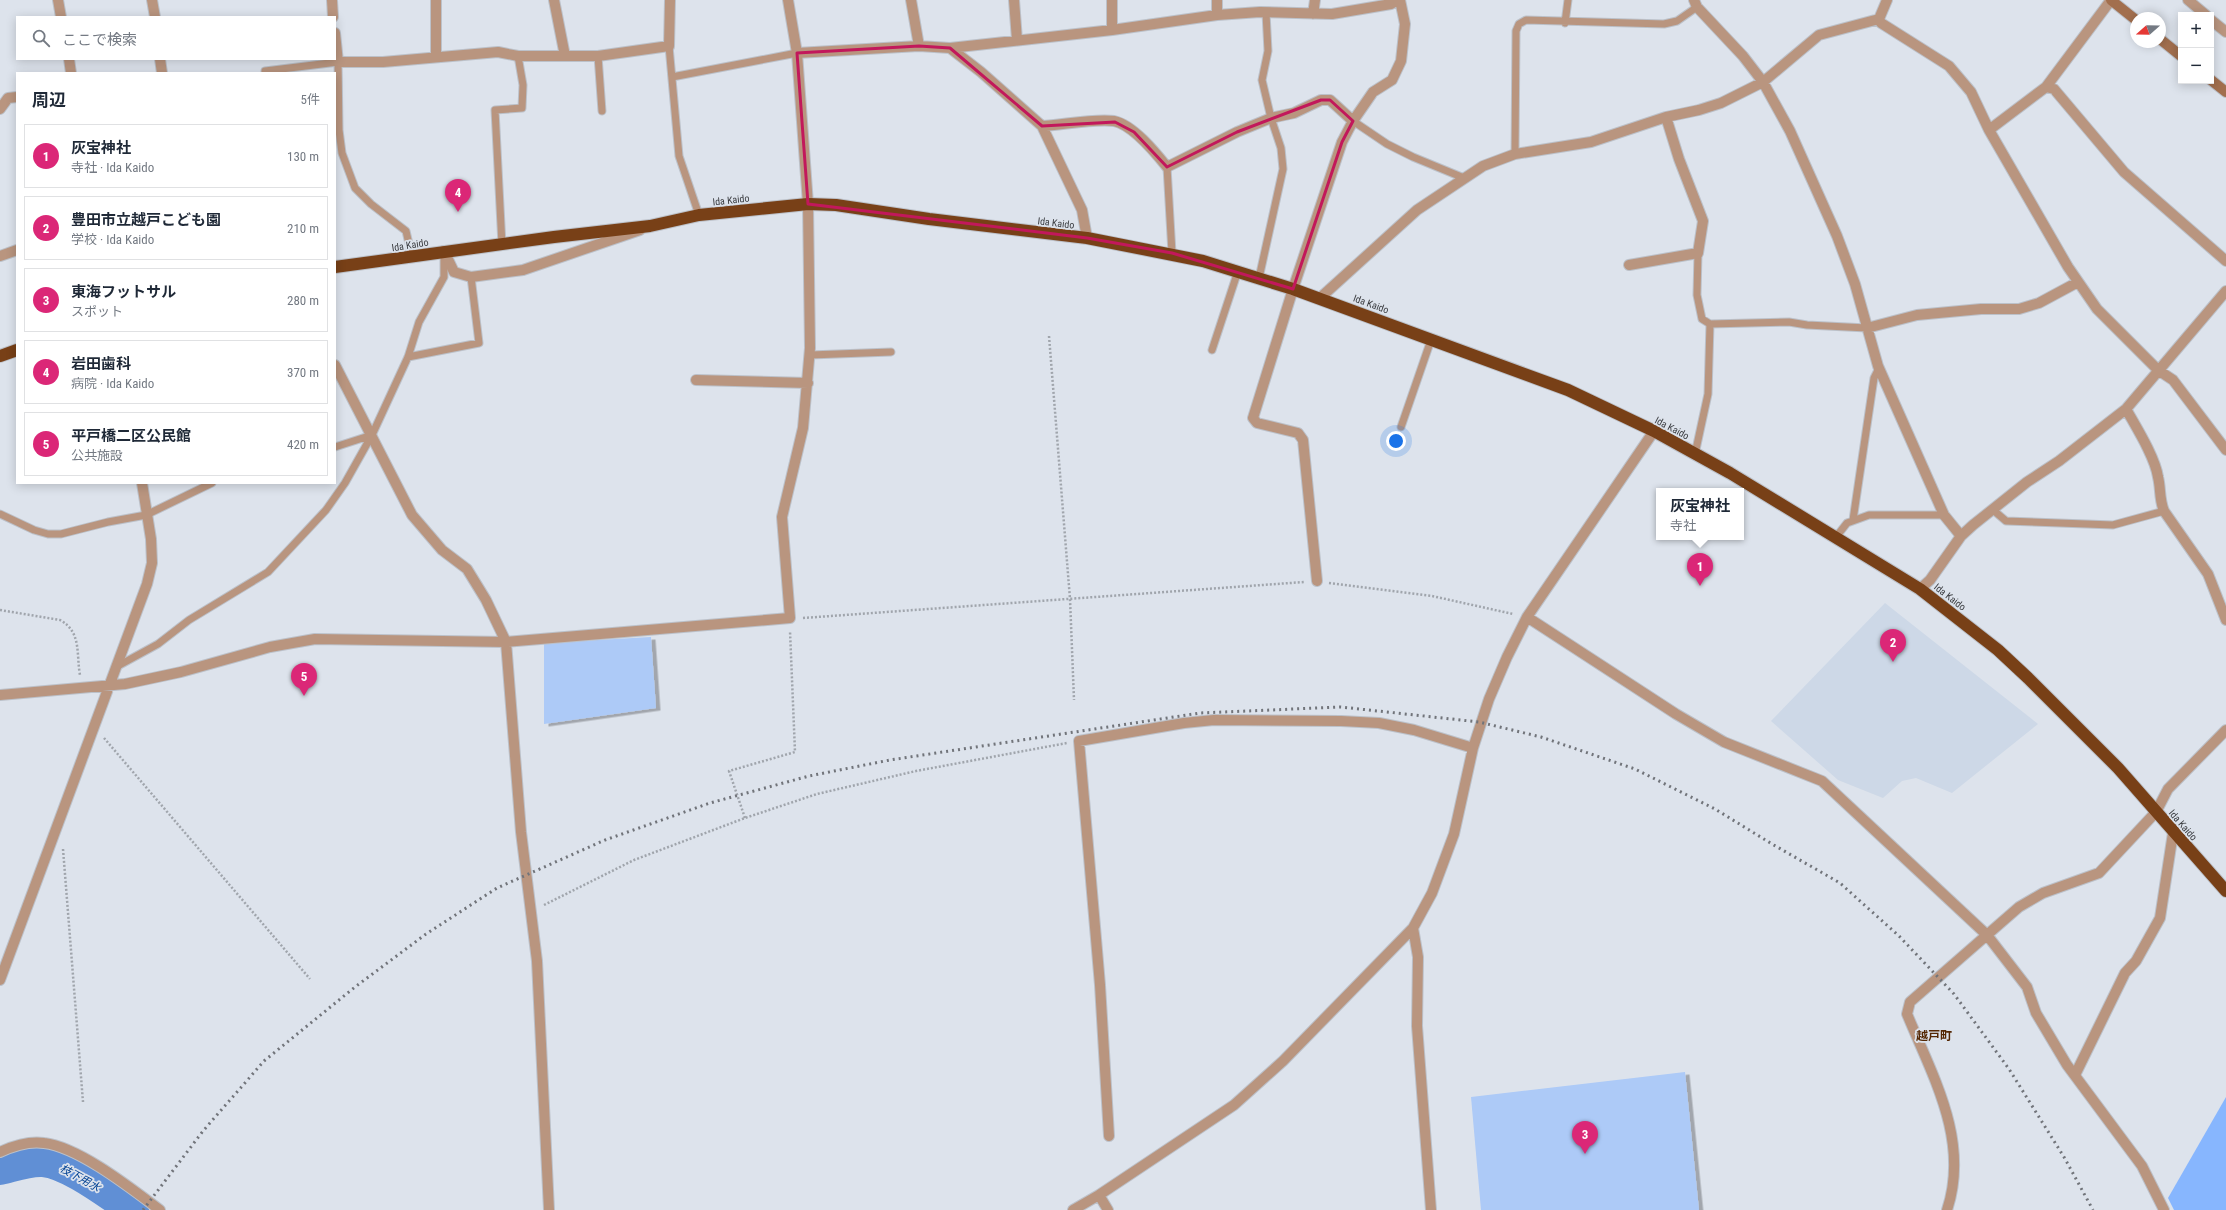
<!DOCTYPE html>
<html lang="ja">
<meta charset="utf-8">
<style>
:root{--surface:#fff;--page:#f2f2f3;--text:#1f2937;--muted:#747a83;--line:#e0e1e3;--accent:#db2777}
body{margin:0;font-family:"Roboto Condensed","Noto Sans JP",sans-serif;background:var(--page);color:var(--text)}
.controls{position:absolute;right:12px;top:12px;display:grid;overflow:hidden;border-radius:0px;box-shadow:0 2px 10px #0003}
.controls button{width:36px;height:36px;display:grid;place-items:center;padding:0;border:0;border-bottom:1px solid var(--line);background:var(--surface);color:var(--text);font:20px sans-serif}
.compass{position:absolute;left:2130px;top:12px;width:36px;height:36px;border-radius:50%;background:var(--surface);box-shadow:0 2px 10px #0003;rotate:250deg}
.you{position:absolute;left:1396px;top:441px;width:14px;height:14px;margin:-10px;border:3px solid #fff;border-radius:50%;background:#1a73e8;box-shadow:0 0 0 6px #1a73e833}
.badge{display:grid;place-items:center;width:26px;height:26px;border-radius:50%;background:var(--accent);color:#fff;font-size:13px;font-weight:700}
.pin{position:absolute;translate:-50% -33px;filter:drop-shadow(0 1px 2px #0008)}
.pin::after{content:'';position:absolute;top:21px;width:14px;height:12px;background:inherit;clip-path:polygon(0 0,100% 0,50% 100%)}
.popup{position:absolute;left:1656px;top:488px;width:88px;height:52px;box-sizing:border-box;display:grid;place-content:center;border-radius:0px;background:var(--surface);filter:drop-shadow(0 1px 3px #0005);font-size:13px;white-space:nowrap;color:var(--muted)}
.popup b{font-size:15px;color:var(--text)}
.popup::after{content:'';position:absolute;left:50%;top:100%;margin-left:-8px;border:8px solid transparent;border-top-color:var(--surface)}
.list{margin:0;padding:0;list-style:none}
h2{display:flex;justify-content:space-between;align-items:center;height:52px;margin:0;padding:0 16px;font-size:17px}
h2 small{font-size:13px;font-weight:400;color:var(--muted)}
.list li{display:grid;grid-template-columns:26px 1fr auto;gap:12px;align-items:center;box-sizing:border-box;height:64px;margin:0 8px 8px;padding:0 8px;border:1px solid var(--line);border-radius:0px}
.list b{display:block;font-size:15px;white-space:nowrap}
.list p{margin:0;font-size:13px;white-space:nowrap;color:var(--muted)}
.list em{font-size:13px;font-style:normal;color:var(--muted)}
.icon{flex:none;width:22px;height:22px;fill:none;stroke:currentColor;stroke-width:2;stroke-linecap:round;stroke-linejoin:round}
.map{position:relative;flex:none;width:2226px;height:1210px;overflow:hidden}
.search{position:absolute;background:var(--surface);box-shadow:0 2px 10px #0003;left:16px;top:16px;width:320px;height:44px;display:flex;align-items:center;gap:10px;box-sizing:border-box;padding:0 14px;border-radius:0px;color:var(--muted);font-size:15px}
.panel{position:absolute;background:var(--surface);box-shadow:0 2px 10px #0003;left:16px;top:72px;width:320px;height:412px;border-radius:0px}
.map>svg:first-child{display:block}
.built{fill:#cdd8e7}
.green{fill:#87b6fe}
.lines{fill:none;stroke-linecap:round;stroke-linejoin:round}
.river{stroke:#608fd5;stroke-width:32}
.building{fill:#adcaf7;filter:url(#shadow)}
.lane-casing{stroke:#bcc1c9;stroke-width:9}
.street-casing{stroke:#bcc1c9;stroke-width:12}
.secondary-casing{stroke:#bcc1c9;stroke-width:12}
.highway-casing{stroke:#bcc1c9;stroke-width:14}
.path{stroke:#a0a5ac;stroke-width:2.5;stroke-dasharray:2 2;stroke-linecap:butt}
.lane{stroke:#b9957f;stroke-width:7}
.street{stroke:#b9957f;stroke-width:10}
.secondary{stroke:#a26f4e;stroke-width:10}
.highway{stroke:#784017;stroke-width:12}
.rail{stroke:#71747a;stroke-width:3;stroke-dasharray:2 4;stroke-linecap:butt}
.marked{fill:none;stroke:#c2185b;stroke-width:3;stroke-linejoin:round}
.labels{text-anchor:middle;dominant-baseline:central;stroke-width:3.5;stroke-linejoin:round;paint-order:stroke}
.street-label{font-size:10px;fill:#393b3f;stroke:#dde3ec}
.water-label{font-size:11px;font-style:italic;fill:#004193;stroke:#dde3ec}
.quarter-label{font-size:12px;font-weight:bold;fill:#542703;stroke:#dde3ec}
</style>
<div class="map">
<svg width="2226" height="1210" viewBox="0 0 2226 1210">
<defs>
<filter id="shadow"><feDropShadow dx="4.5" dy="2.5" stdDeviation="0" flood-color="#0004"/></filter>
</defs>
<rect width="100%" height="100%" fill="#dde3ec"/>
<!-- built -->
<path class="built" d="M1885,603l153,121 -86,69 -36,-15 -14,3 -19,17 -45,-18 -67,-59z"/>
<!-- green -->
<path class="green" d="M2226,1097v113h-52l-6,-12z"/>
<g class="lines">
<!-- river -->
<path class="river" d="M0,1169c13,-3 29,-9 43,-8 26,2 67,34 90,49"/>
</g>
<!-- building -->
<path class="building" d="M651,637l5,71 -112,16v-81z
M1685,1072l14,138h-218l-10,-113z"/>
<g class="lines">
<defs>
<path id="lane" d="M1565,23l3,-23
M669,46l10,110 20,59
M598,56l4,55
M265,73v-2l73,-9 1,68 3,23 13,35 16,16 35,27 6,26
M672,77l125,-24
M1353,121l34,23 26,13 51,21
M1515,154l1,-123 3,-7 7,-4 138,4 13,-3 20,-14
M1167,167l5,86
M502,245l-7,-135 27,-2 1,-23 -5,-29
M1698,253l-1,42 5,24 8,5 79,-2 18,3 60,3
M1259,278l24,-109 -2,-21 -10,-30 -9,-38 6,-29 -2,-38
M1212,350l26,-79
M810,355l81,-3
M408,357l71,-14 -8,-66
M1401,427l30,-87
M335,447l37,-12
M1695,454l13,-60 2,-70
M1992,509l14,12 107,4 51,-14
M0,514l34,16 14,4h13l47,-12 38,-7 66,-32
M1853,520l21,-142 5,-10
M1836,537l11,-14 22,-8h75
M116,667l42,-23 31,-24 79,-48 58,-62 19,-27 27,-48 36,-78 11,-35 25,-45v-22"/>
<path id="street" d="M58,0l3,17
M152,0l3,17
M332,0l1,17
M554,0l11,56
M911,0l8,46
M1014,0l3,40
M1112,0v30
M1694,0l3,7 46,49 20,26 27,49 47,105 18,48 23,82 66,149 17,21
M2188,0l18,15
M1313,14l2,-14
M1217,15v-15
M1879,19l2,4 68,43 22,26 18,38 79,137 29,42 61,61 15,10 53,70
M2211,20l15,12
M335,33l3,29h45l115,-10 20,4h80l71,-10 1,-46
M950,48l31,24 61,54c20,-1 54,-8 72,-5 19,4 41,31 53,46l70,-35 34,-14 23,-5 27,-13h9l23,21 -11,21 -49,147 -40,129 4,5 41,10 5,7 14,141
M797,53l122,-7 31,2 162,-18 105,-15 43,-3 72,2 59,-10 6,-4
M436,56v-56
M69,59l2,14
M160,59l2,14
M2046,87l8,2 70,83 102,89
M0,109l8,-11 9,-1
M1353,121l20,-29 19,-12 9,-19 4,-37 -5,-24
M1042,126l40,84 5,28
M1989,130l57,-43 65,-87
M444,251l10,21 17,5 52,-7 117,-40
M0,256l17,-6
M1629,265l69,-12 5,-32 -24,-62 -13,-42
M1320,298l97,-88 66,-44 32,-12 76,-12 75,-25 33,-7 22,-7 42,-21 56,-47 60,-16 8,-19
M1867,328l50,-13 64,-6h38l20,-6 39,-21
M335,365l77,150 30,35 25,19 19,31 20,42 15,190 16,129 12,249
M696,380l112,3
M2126,409c10,18 29,48 32,68 3,12 1,22 6,34l44,63 18,46
M1920,589l10,-9 31,-44 12,-11 54,-43 32,-21 67,-52 100,-118
M1527,617l149,97 48,28 98,39 165,154 40,52 9,26 31,52 75,101 22,44
M0,695l125,-11 56,-12 89,-25 45,-8 191,3 284,-24 -8,-101 21,-89 7,-80 -2,-144 -11,-151 -9,-53
M1413,928l5,29 -1,69 14,184
M0,980l147,-396 5,-21 -1,-24 -9,-56
M2075,1075l50,-102 11,-12 24,-43 13,-85
M1109,1136l-9,-151 -21,-244 105,-18 30,-3 127,1 38,2 35,7 59,18
M0,1152c13,-6 30,-11 44,-9 35,4 88,46 116,67
M1099,1195l9,15
M1073,1210l26,-15 135,-90 49,-44 130,-133 19,-35 22,-59 19,-86 16,-49 18,-42 20,-40 127,-186
M1947,1210c23,-69 -14,-133 -40,-196l3,-12 109,-95 24,-14 56,-20 57,-61 12,-23 58,-59"/>
<path id="secondary" d="M2111,0l25,20
M2160,39l21,17
M2211,80l15,12"/>
<path id="highway" d="M335,267l219,-30 96,-11 49,-11 109,-11 28,1 93,14 158,19 116,23 90,28 275,101 86,41 76,42 190,116 78,61 30,28 90,90 108,123
M0,356l17,-6"/>
</defs>
<!-- lane casing -->
<use href="#lane" class="lane-casing"/>
<!-- street casing -->
<use href="#street" class="street-casing"/>
<!-- secondary casing -->
<use href="#secondary" class="secondary-casing"/>
<!-- highway casing -->
<use href="#highway" class="highway-casing"/>
<!-- path -->
<path class="path" d="M1049,336l21,263 4,101
M1329,583l103,13 81,18
M0,610l60,10c22,12 16,34 20,55
M803,618l501,-36
M104,738l206,241
M745,818l-16,-47 66,-19 -5,-121
M63,849l20,253
M544,905l90,-45 111,-42 72,-24 99,-23 151,-28"/>
<!-- lane -->
<use href="#lane" class="lane"/>
<!-- street -->
<use href="#street" class="street"/>
<!-- secondary -->
<use href="#secondary" class="secondary"/>
<!-- highway -->
<use href="#highway" class="highway"/>
<!-- rail -->
<path class="rail" d="M143,1210l60,-79 61,-70 91,-74 71,-53 71,-46 108,-48 105,-37 99,-27 81,-16 310,-47 141,-6 138,15 62,15 94,32 80,40 57,35 68,39 59,53 55,58 55,75 55,88 29,53"/>
</g>
<!-- marked area -->
<path class="marked" d="M919,46l31,2 92,78 73,-4 19,10 33,35 70,-35 84,-32h9l23,21 -11,21 -49,147 -121,-36 -85,-15 -279,-34 -11,-151z"/>
<g class="labels">
<!-- street labels -->
<g class="street-label">
<text transform="translate(731 200) rotate(-6)">Ida Kaido</text>
<text transform="translate(1056 223) rotate(7)">Ida Kaido</text>
<text transform="translate(410 245) rotate(-9)">Ida Kaido</text>
<text transform="translate(1371 304) rotate(20)">Ida Kaido</text>
<text transform="translate(1672 428) rotate(28)">Ida Kaido</text>
<text transform="translate(1950 597) rotate(38)">Ida Kaido</text>
<text transform="translate(2183 825) rotate(49)">Ida Kaido</text>
</g>
<!-- water labels -->
<g class="water-label">
<text transform="translate(80 1178) rotate(29)">枝下用水</text>
</g>
<!-- quarter labels -->
<g class="quarter-label">
<text x="1934" y="1036">越戸町</text>
</g>
</g>
</svg>
<div class="controls">
<button>+</button>
<button>−</button>
</div>
<svg class="compass" viewBox="-18 -18 36 36"><path d="M0-13l5 13h-10z" fill="#e53935"/><path d="M0 13l5-13h-10z" fill="#747a83"/></svg>
<div class="you"></div>
<div class="pin badge" style="left:1700px;top:586px">1</div>
<div class="popup"><b>灰宝神社</b>寺社</div>
<div class="pin badge" style="left:1893px;top:662px">2</div>
<div class="pin badge" style="left:1585px;top:1154px">3</div>
<div class="pin badge" style="left:458px;top:212px">4</div>
<div class="pin badge" style="left:304px;top:696px">5</div>
<div class="search"><svg class="icon" aria-label="search" viewBox="0 0 24 24"><circle cx="10" cy="10" r="6"/><path d="M15 15l6 6"/></svg>ここで検索</div>
<section class="panel">
<h2>周辺<small>5件</small></h2>
<ul class="list">
<li><span class="badge">1</span><div><b>灰宝神社</b><p>寺社 · Ida Kaido</p></div><em>130 m</em></li>
<li><span class="badge">2</span><div><b>豊田市立越戸こども園</b><p>学校 · Ida Kaido</p></div><em>210 m</em></li>
<li><span class="badge">3</span><div><b>東海フットサル</b><p>スポット</p></div><em>280 m</em></li>
<li><span class="badge">4</span><div><b>岩田歯科</b><p>病院 · Ida Kaido</p></div><em>370 m</em></li>
<li><span class="badge">5</span><div><b>平戸橋二区公民館</b><p>公共施設</p></div><em>420 m</em></li>
</ul>
</section>
</div>
